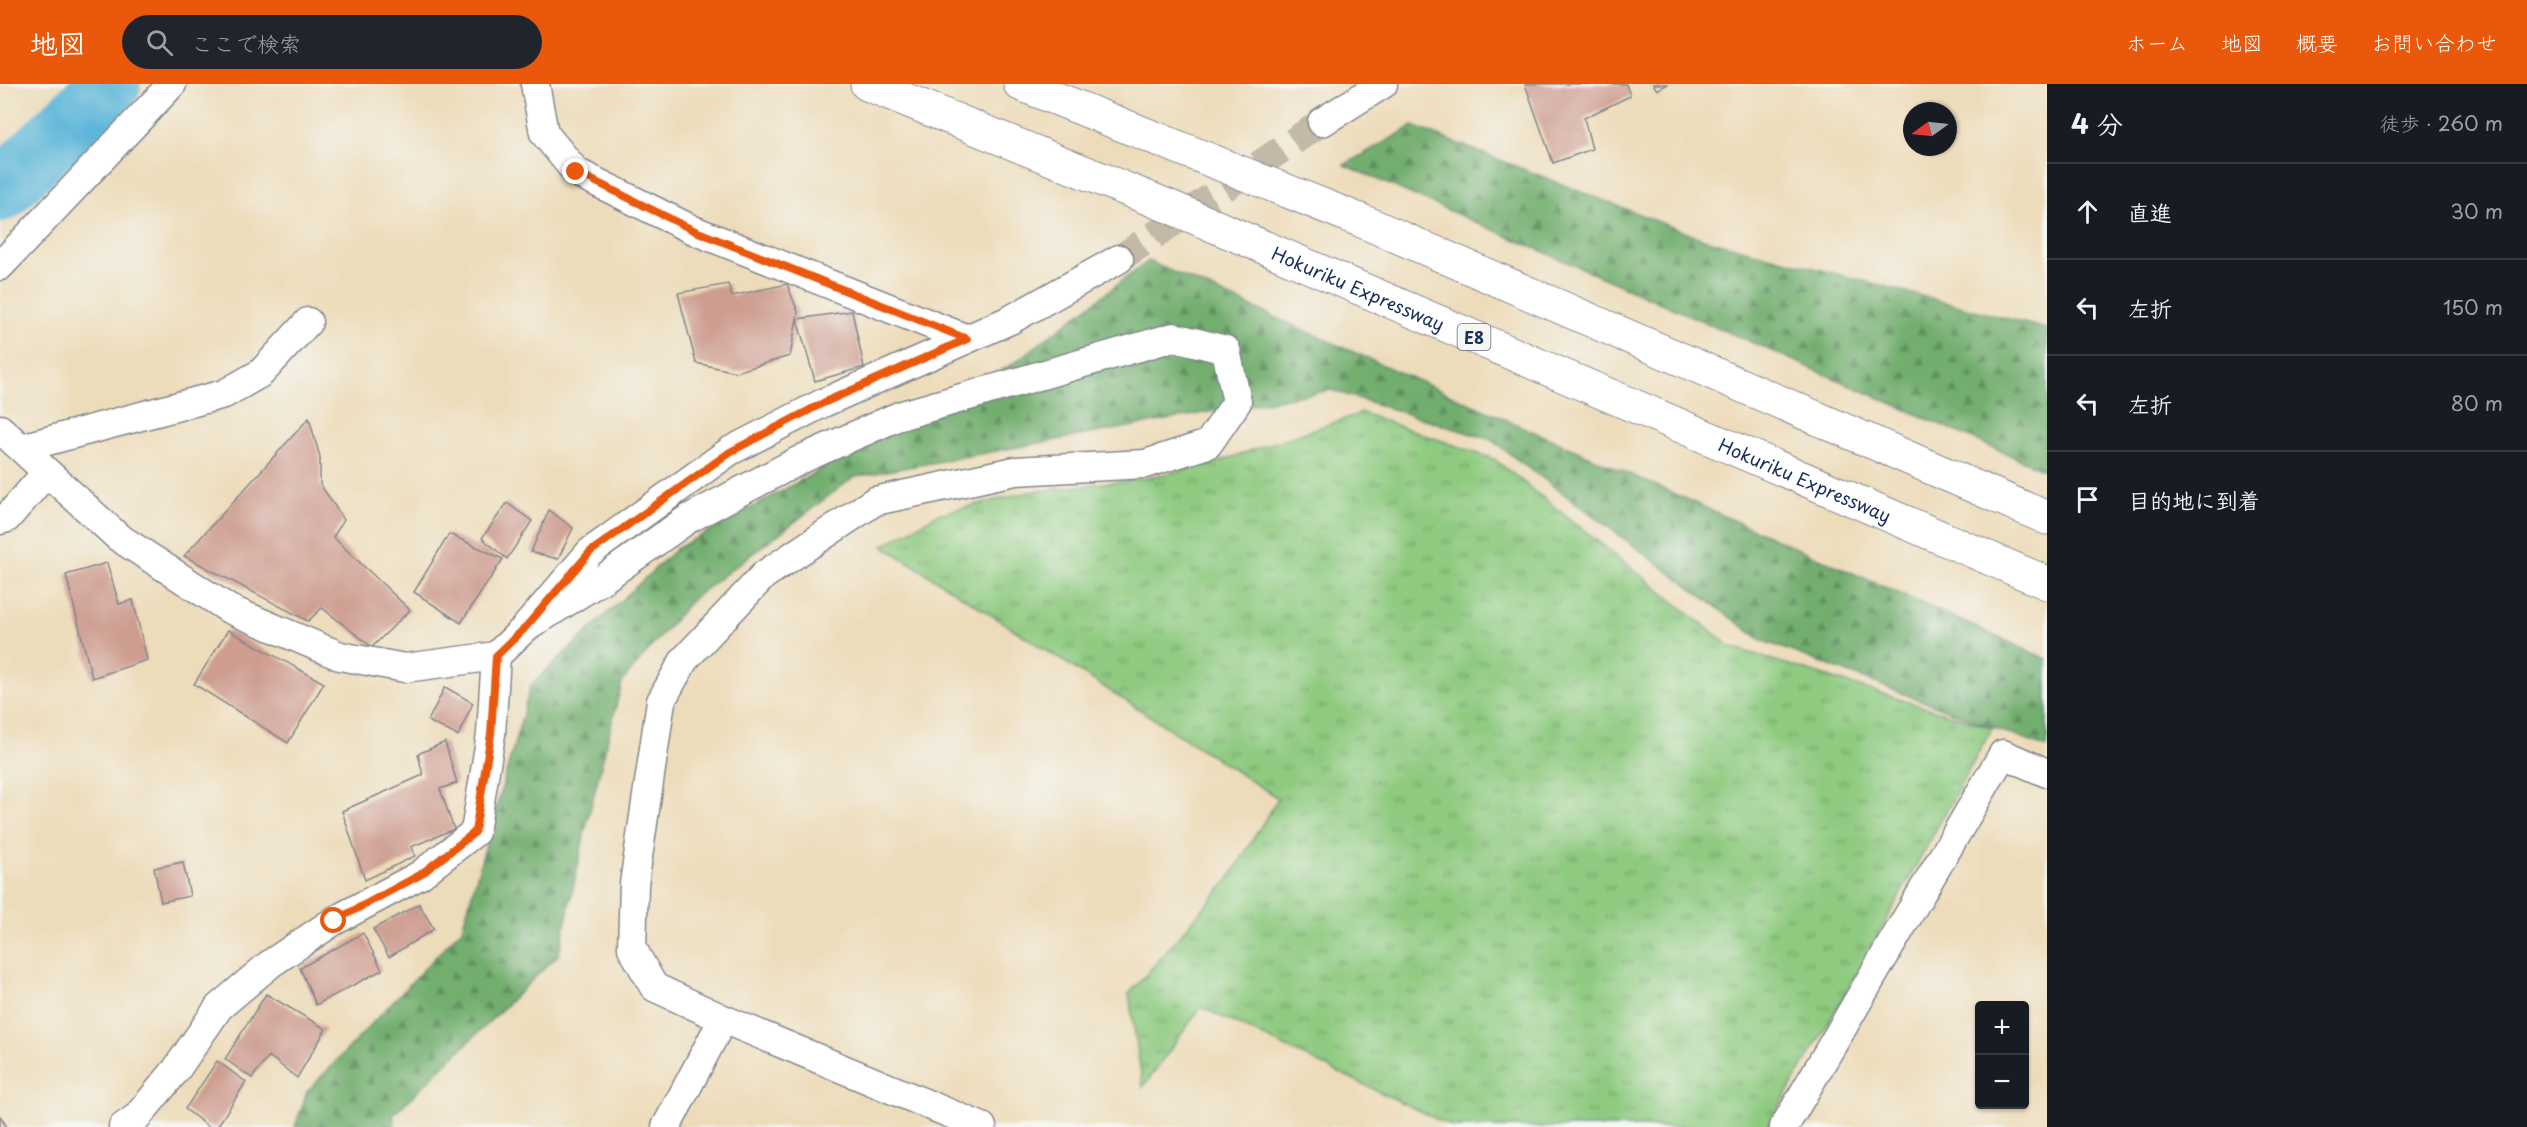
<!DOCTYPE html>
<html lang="ja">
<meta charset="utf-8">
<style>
:root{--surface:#171b24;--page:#20242c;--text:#f1f3f6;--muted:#9ea1a6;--line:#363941;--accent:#ea580c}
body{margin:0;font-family:"Playpen Sans","Klee One",sans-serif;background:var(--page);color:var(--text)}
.controls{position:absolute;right:18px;bottom:18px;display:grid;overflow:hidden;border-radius:6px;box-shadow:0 2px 4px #0004}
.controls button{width:54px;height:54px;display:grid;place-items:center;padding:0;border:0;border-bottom:2px solid var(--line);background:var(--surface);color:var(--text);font:30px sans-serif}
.compass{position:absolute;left:1903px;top:18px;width:54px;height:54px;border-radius:50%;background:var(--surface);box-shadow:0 2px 4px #0004;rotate:255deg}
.stop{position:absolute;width:18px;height:18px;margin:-14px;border:4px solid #ea580c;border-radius:50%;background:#fff}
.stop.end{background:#ea580c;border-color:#fff;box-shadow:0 2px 6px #0008}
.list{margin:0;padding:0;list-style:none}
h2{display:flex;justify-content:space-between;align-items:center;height:78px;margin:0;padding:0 24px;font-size:26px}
h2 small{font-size:20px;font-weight:400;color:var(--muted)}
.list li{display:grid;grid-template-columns:39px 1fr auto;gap:18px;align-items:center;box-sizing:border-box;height:96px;padding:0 24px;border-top:2px solid var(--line)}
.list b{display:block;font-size:22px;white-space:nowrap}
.list em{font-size:20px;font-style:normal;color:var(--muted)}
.icon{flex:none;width:33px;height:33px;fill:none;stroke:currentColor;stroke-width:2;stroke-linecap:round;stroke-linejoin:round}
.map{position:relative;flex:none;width:2047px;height:1043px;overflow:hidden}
header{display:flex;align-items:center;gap:36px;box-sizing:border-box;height:84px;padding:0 30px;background:var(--accent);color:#fff}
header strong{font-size:28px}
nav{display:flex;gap:33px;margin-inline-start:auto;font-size:21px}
.search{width:420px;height:54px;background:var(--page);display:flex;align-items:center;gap:15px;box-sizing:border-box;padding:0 21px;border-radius:33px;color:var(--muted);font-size:22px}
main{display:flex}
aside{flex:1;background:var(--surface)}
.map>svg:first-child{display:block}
.grass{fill:url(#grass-tufts);stroke:#547c6e;stroke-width:1.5}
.forest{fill:url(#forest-firs);stroke:#466e66;stroke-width:1.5}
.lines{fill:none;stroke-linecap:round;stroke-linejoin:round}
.river{stroke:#5ab5d8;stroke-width:62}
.building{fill:#ce9d90}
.street-tunnel{stroke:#c3b9a8;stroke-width:28;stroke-dasharray:28 14;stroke-linecap:butt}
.street-casing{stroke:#84868c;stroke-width:31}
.highway-casing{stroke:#84868c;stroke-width:35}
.street{stroke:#fff;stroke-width:28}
.highway{stroke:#fff;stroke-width:33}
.route{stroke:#ea580c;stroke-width:8}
.labels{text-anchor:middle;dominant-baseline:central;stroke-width:6;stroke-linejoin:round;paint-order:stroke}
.shield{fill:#f6f6f2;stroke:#5d6b8a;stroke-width:1.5}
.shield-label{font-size:16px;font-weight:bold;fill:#1b2f5e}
.street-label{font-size:18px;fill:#1b2f5e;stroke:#f6f6f2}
</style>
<header>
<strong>地図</strong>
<div class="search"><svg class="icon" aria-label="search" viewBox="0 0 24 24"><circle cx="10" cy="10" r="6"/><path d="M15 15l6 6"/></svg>ここで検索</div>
<nav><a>ホーム</a><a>地図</a><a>概要</a><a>お問い合わせ</a></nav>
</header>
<main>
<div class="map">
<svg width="2047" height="1043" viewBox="0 0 2047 1043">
<defs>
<pattern id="grass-tufts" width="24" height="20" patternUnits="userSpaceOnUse" patternTransform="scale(1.5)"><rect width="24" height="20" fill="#8eca7f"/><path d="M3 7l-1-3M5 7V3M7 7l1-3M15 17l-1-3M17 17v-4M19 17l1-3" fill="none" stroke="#73a46b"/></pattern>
<pattern id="forest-firs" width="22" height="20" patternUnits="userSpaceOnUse" patternTransform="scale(1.5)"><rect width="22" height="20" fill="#72ae6e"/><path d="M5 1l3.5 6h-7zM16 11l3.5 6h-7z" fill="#5d8e5e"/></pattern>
</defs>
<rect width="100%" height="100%" fill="#f6f6f2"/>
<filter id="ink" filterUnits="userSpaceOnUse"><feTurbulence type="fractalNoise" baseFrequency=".0167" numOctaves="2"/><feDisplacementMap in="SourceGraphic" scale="12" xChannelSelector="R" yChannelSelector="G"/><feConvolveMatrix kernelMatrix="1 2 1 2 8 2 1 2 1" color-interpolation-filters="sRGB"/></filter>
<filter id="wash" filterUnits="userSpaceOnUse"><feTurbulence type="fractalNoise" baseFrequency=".008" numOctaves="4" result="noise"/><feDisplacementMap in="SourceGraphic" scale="24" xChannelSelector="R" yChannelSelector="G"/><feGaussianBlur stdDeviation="1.35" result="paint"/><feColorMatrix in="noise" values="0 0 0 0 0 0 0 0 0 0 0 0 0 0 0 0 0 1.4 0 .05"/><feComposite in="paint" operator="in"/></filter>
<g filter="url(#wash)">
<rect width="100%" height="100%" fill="#eddcba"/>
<!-- grass -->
<path class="grass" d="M1362,329l132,46 237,188 261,81 -141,256 -84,143h-314l-252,-120 -58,80 -14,-93 100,-115 49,-81 -395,-252 55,-32 91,-22 118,-14 65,-14z"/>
<!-- forest -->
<path class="forest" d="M1413,42l287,112 347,91v142l-703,-306z
M1148,177l899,398v89l-286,-108 -270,-200 -160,-50 -477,87 -163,123 -69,82 -35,140 -28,132 -166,161 2,12h-100l12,-35 155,-163 69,-244 145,-136 337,-185z"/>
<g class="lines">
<!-- river -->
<path class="river" d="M0,107l110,-107"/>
</g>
<g id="blocks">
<!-- building -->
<path class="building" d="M1525,0h101l4,12 -46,22 8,31 -39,14z
M1653,0h15l-11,6z
M728,200l4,12 55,-12 11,28 -1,7 55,-8 12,56 -49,14 -18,-62 -7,37 -54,16 -40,-9 -18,-70z
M309,334l11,39v27l24,36 -11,17 77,73 -38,37 -50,-39 -14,13 -124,-65z
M507,419l25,18 -25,38 -25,-21z
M549,426l24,18 -15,31 -27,-7z
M449,450l54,25 -42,64 -47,-31z
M107,479l12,41 14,-4 14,60 -55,18 -26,-103z
M228,546l96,53 -36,60 -94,-59z
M445,603l28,16 -15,33 -30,-15z
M445,658l12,41 -17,6 14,40 -43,18 4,9 -50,24 -23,-69 81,-36 -5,-21z
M183,778l7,34 -29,6 -7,-34z
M419,820l15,25 -45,28 -16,-28z
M363,849l19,37 -66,35 -16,-37z
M266,910l60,35 -29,49 -28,-22 -17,22 -27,-19z
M217,977l29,21 -29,45h-8l-24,-18z
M0,1032l7,11h-7z"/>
</g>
</g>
<g filter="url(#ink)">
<use href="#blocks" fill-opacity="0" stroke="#84868c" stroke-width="1.5"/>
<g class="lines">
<!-- street-tunnel -->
<path class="street-tunnel" d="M1119,175l203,-137"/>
<defs>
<path id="street" d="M535,0l9,49 32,39 117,58 274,109
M1322,38l61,-38
M0,182l172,-182
M0,345l118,108 111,72 111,47 65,12 91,-12 28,-27 66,-77 140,-101 93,-48 187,-83 109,-61
M21,364l203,-54 37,-21 47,-51
M0,436l7,-2 40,-46
M524,545l79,-50 85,-60 116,-61 95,-42 275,-79 52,13 11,52 -29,42 -63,20 -130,7 -140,30 -111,74 -80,85 -23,41 -27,183 -2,64 22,39 69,32 259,108
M123,1043l14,-10 39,-47 43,-63 51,-43 64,-43 86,-46 55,-43 16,-98 5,-78
M666,1043l57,-108
M1784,1043l219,-373 44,19"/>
<g id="highway">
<path id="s1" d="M867,0l308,125 872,374"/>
<path d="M1020,0l342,137 685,297"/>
</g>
</defs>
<!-- street casing -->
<use href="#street" class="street-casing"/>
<!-- highway casing -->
<use href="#highway" class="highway-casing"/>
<!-- street -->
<use href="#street" class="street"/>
<!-- highway -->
<use href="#highway" class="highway"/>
</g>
</g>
<g class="lines" filter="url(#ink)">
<!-- route -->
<path class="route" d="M334,837l86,-46 55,-43 16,-98 5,-78 28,-27 66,-77 140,-100 93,-49 144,-64 -274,-109 -117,-58"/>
</g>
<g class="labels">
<!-- shield labels -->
<rect class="shield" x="1457.5" y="240" width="33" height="26" rx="4.5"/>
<g class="shield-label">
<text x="1474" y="253">E8</text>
</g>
<!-- street labels -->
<g class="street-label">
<text stroke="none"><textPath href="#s1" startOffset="532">Hokuriku Expressway</textPath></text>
<text stroke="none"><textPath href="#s1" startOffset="1018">Hokuriku Expressway</textPath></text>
</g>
</g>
</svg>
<div class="controls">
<button>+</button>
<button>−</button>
</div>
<svg class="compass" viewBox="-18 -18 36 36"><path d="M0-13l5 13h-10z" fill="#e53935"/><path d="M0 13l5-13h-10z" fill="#9ea1a6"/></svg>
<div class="stop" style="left:334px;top:837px"></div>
<div class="stop end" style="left:576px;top:88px"></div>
</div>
<aside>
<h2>4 分<small>徒歩 · 260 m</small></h2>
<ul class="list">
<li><svg class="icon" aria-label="ahead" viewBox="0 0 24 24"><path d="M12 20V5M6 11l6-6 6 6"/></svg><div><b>直進</b></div><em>30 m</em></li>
<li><svg class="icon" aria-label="left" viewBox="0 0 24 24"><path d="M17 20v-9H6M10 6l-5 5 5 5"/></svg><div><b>左折</b></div><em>150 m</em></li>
<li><svg class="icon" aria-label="left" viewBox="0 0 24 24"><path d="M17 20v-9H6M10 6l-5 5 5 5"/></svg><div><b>左折</b></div><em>80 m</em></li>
<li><svg class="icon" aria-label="arrive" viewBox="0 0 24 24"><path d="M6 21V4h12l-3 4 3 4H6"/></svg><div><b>目的地に到着</b></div></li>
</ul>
</aside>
</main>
